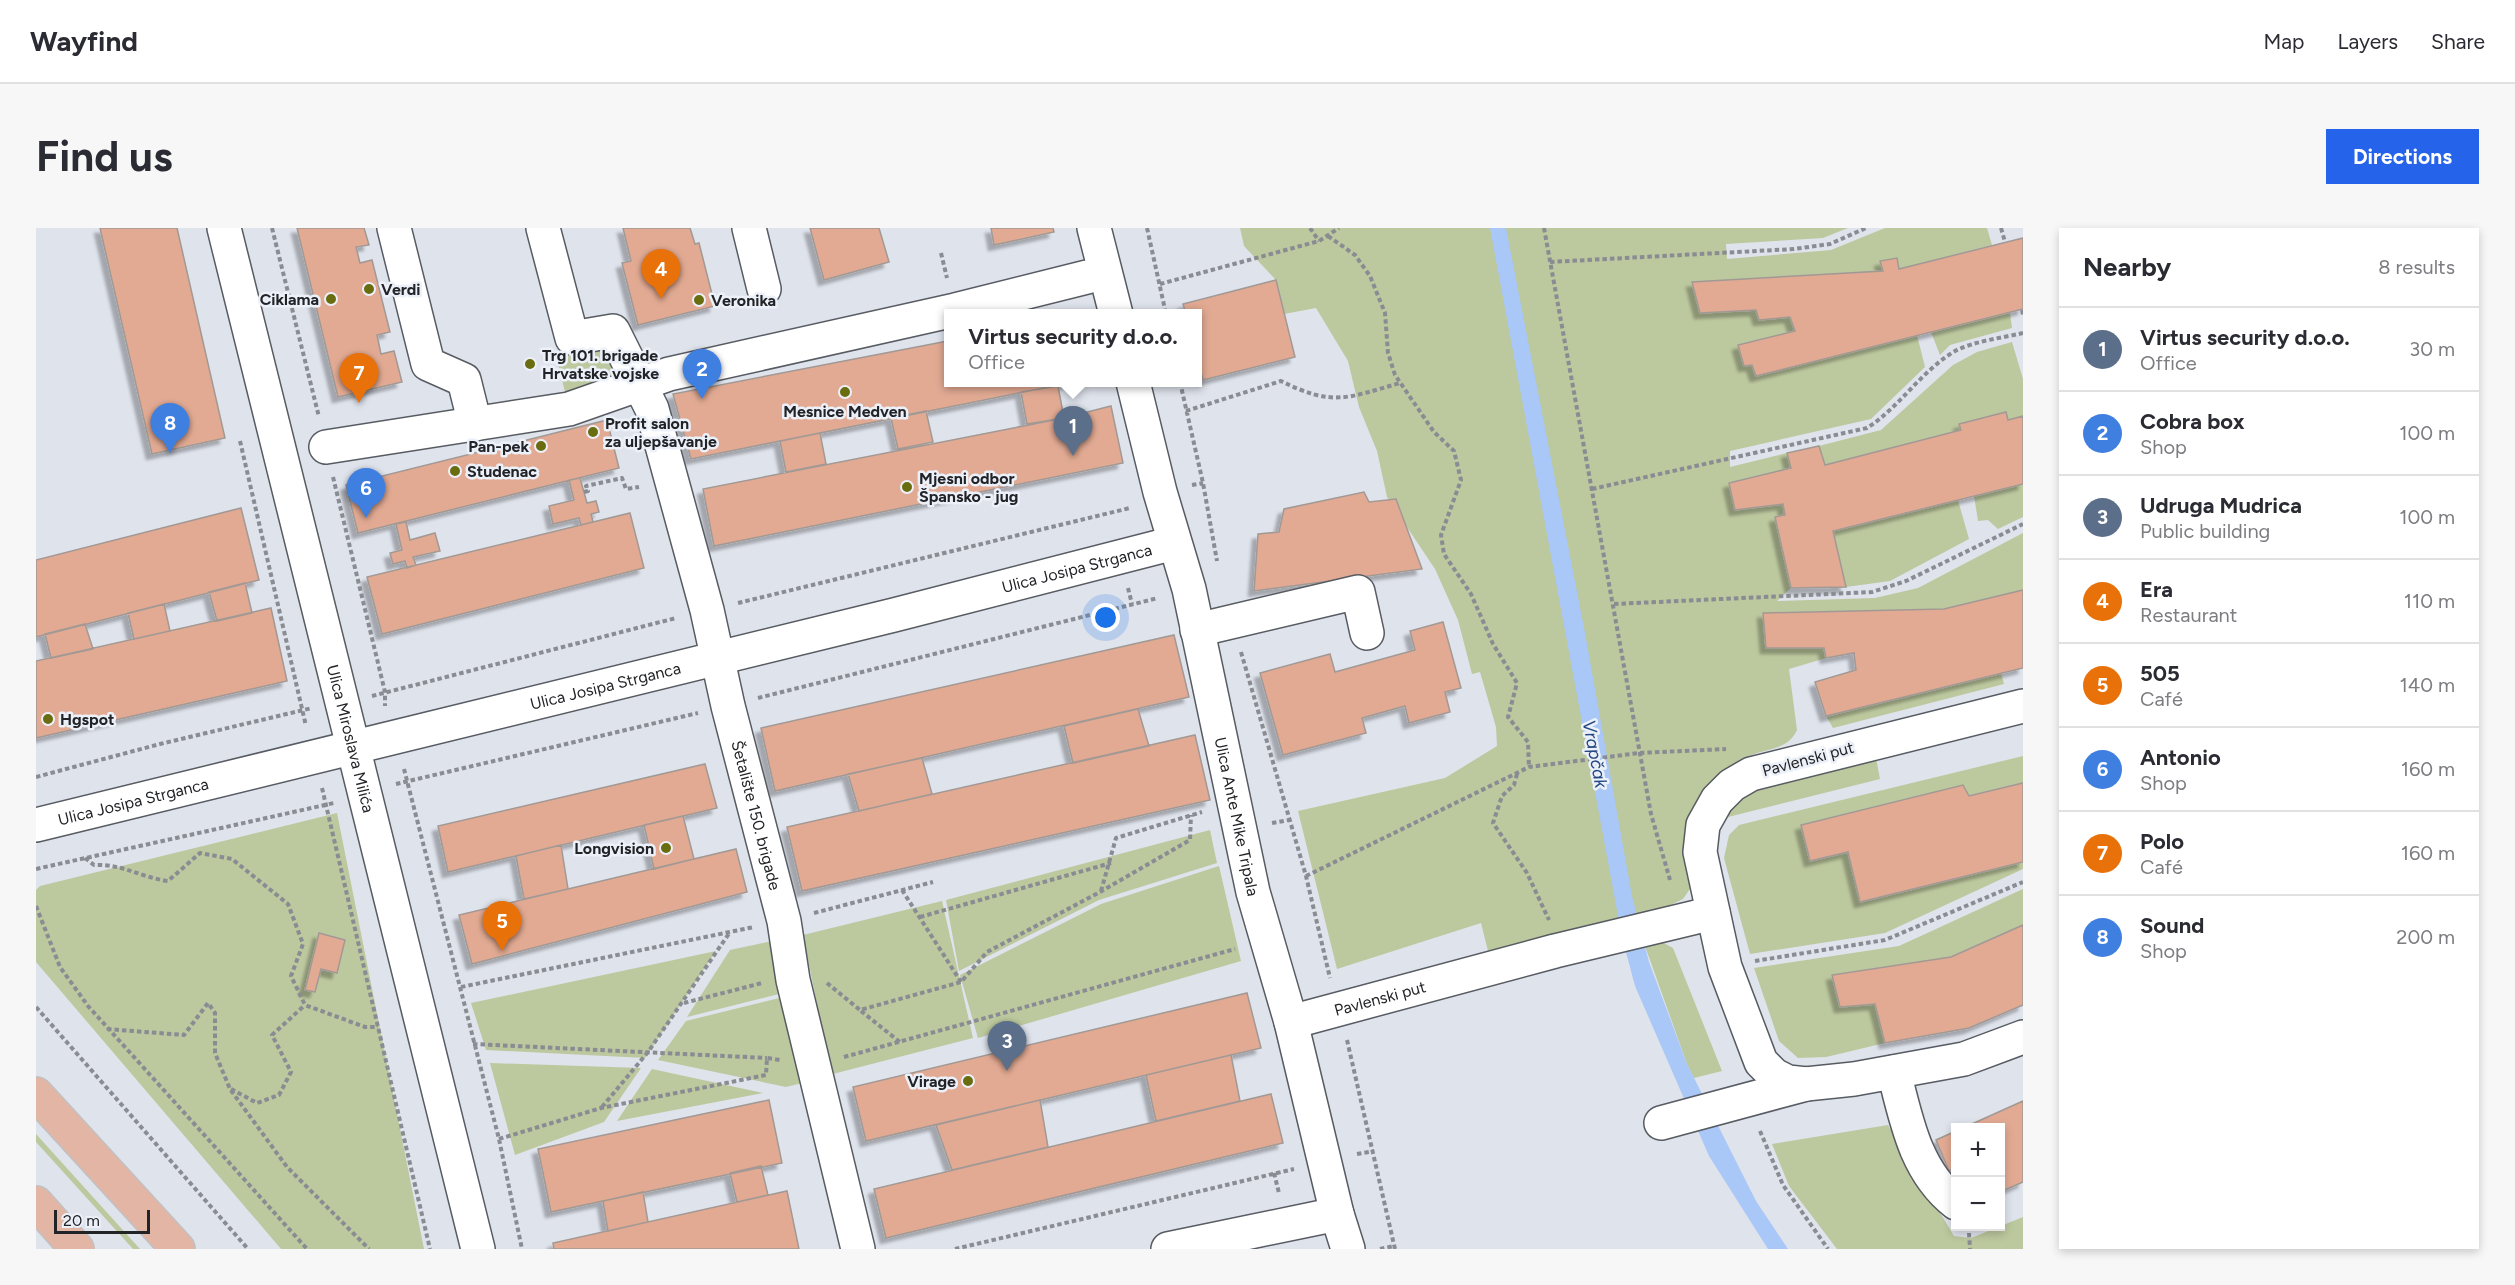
<!DOCTYPE html>
<meta charset="utf-8">
<style>
:root{--surface:#fff;--page:#f7f7f7;--text:#2b2b33;--muted:#7c7c81;--line:#e1e1e2;--accent:#2563eb}
body{margin:0;font-family:Figtree,sans-serif;background:var(--page);color:var(--text)}
.controls{position:absolute;right:18px;bottom:18px;display:grid;overflow:hidden;border-radius:0px;box-shadow:0 3px 9px #0003}
.controls button{width:54px;height:54px;display:grid;place-items:center;padding:0;border:0;border-bottom:2px solid var(--line);background:var(--surface);color:var(--text);font:30px sans-serif}
.scale{position:absolute;left:18px;bottom:15px;width:96px;box-sizing:border-box;padding-left:6px;border:3px solid #222326;border-top:0;font-size:16px;line-height:21px;white-space:nowrap;color:#222326;-webkit-text-stroke:4px #ecf0f9;paint-order:stroke}
.you{position:absolute;left:1070px;top:390px;width:21px;height:21px;margin:-15px;border:4px solid #fff;border-radius:50%;background:#1a73e8;box-shadow:0 0 0 9px #1a73e833}
.badge{display:grid;place-items:center;width:39px;height:39px;border-radius:50%;background:var(--accent);color:#fff;font-size:20px;font-weight:700}
.pin{position:absolute;translate:-50% -50px;filter:drop-shadow(0 2px 3px #0008)}
.pin::after{content:'';position:absolute;top:32px;width:21px;height:18px;background:inherit;clip-path:polygon(0 0,100% 0,50% 100%)}
.popup{position:absolute;left:908px;top:81px;width:258px;height:78px;box-sizing:border-box;display:grid;place-content:center;border-radius:0px;background:var(--surface);filter:drop-shadow(0 2px 4px #0005);font-size:20px;white-space:nowrap;color:var(--muted)}
.popup b{font-size:22px;color:var(--text)}
.popup::after{content:'';position:absolute;left:50%;top:100%;margin-left:-12px;border:12px solid transparent;border-top-color:var(--surface)}
.list{margin:0;padding:0;list-style:none}
h2{display:flex;justify-content:space-between;align-items:center;height:78px;margin:0;padding:0 24px;font-size:26px}
h2 small{font-size:20px;font-weight:400;color:var(--muted)}
.list li{display:grid;grid-template-columns:39px 1fr auto;gap:18px;align-items:center;box-sizing:border-box;height:84px;padding:0 24px;border-top:2px solid var(--line)}
.list b{display:block;font-size:22px;white-space:nowrap}
.list p{margin:0;font-size:20px;white-space:nowrap;color:var(--muted)}
.list em{font-size:20px;font-style:normal;color:var(--muted)}
.map{position:relative;flex:none;width:1987px;height:1021px;overflow:hidden;border-radius:0px}
header{display:flex;align-items:center;gap:36px;box-sizing:border-box;height:84px;padding:0 30px;background:var(--surface);border-bottom:2px solid var(--line)}
header strong{font-size:28px}
nav{display:flex;gap:33px;margin-inline-start:auto;font-size:21px}
.intro{display:flex;align-items:center;justify-content:space-between;box-sizing:border-box;height:144px;padding:0 36px}
h1{margin:0;font-size:42px}
.button{padding:15px 27px;border-radius:0px;background:var(--accent);color:#fff;font-size:21px;font-weight:700}
main{display:flex;gap:36px;padding:0 36px}
aside{flex:1;background:var(--surface);border-radius:0px;box-shadow:0 3px 9px #0003}
.map>svg:first-child{display:block}
.green{fill:#bcc89e}
.water{fill:#a9c7f7}
.building{fill:#e2aa93;stroke:#a29995;stroke-width:1.5;filter:url(#shadow)}
.lines{fill:none;stroke-linecap:round;stroke-linejoin:round}
.minor-casing{stroke:#575b62;stroke-width:36}
.major-casing{stroke:#c1c1c2;stroke-width:36}
.path{stroke:#898c92;stroke-width:4;stroke-dasharray:4.5 3;stroke-linecap:butt}
.minor{stroke:#fff;stroke-width:33}
.major{stroke:#e3b5a5;stroke-width:33}
.poi-dot{fill:#696c0f;stroke:#ecf0f9;stroke-width:2}
.labels{text-anchor:middle;dominant-baseline:central;stroke-width:5;stroke-linejoin:round;paint-order:stroke}
.poi-label{font-size:16px;font-weight:bold;fill:#222326;stroke:#ecf0f9;text-anchor:start}
.street-label{font-size:16px;fill:#222326;stroke:#ecf0f9}
.water-label{font-size:18px;font-style:italic;fill:#244881;stroke:#ecf0f9}
</style>
<header>
<strong>Wayfind</strong>
<nav><a>Map</a><a>Layers</a><a>Share</a></nav>
</header>
<div class="intro"><h1>Find us</h1><a class="button">Directions</a></div>
<main>
<div class="map">
<svg width="1987" height="1021" viewBox="0 0 1987 1021">
<defs>
<filter id="shadow"><feDropShadow dx="-5.5" dy="5.5" stdDeviation="1.5" flood-color="#0004"/></filter>
</defs>
<rect width="100%" height="100%" fill="#dfe3ec"/>
<!-- green -->
<path class="green" d="M1204,0h608l-25,10 -97,6 1,15 104,-9 54,-22h102l5,17 -93,24 -3,-11 -16,3 3,10 -191,11 8,31 56,-3 34,7 5,14 -57,14 6,21 8,-1 4,10 161,-40 8,32 -54,52 -141,32v16l57,-14 4,15 -62,16 7,26 47,-6 2,11 -10,2 16,71 -14,13 98,-3 43,-10 105,-55v57l-79,19 -180,4 2,35h58l2,10 -37,11 8,61c-10,21 -29,17 -47,26 -11,5 -19,10 -29,17l-32,106 1,10 -7,10 -25,12 -170,40 -7,-28 -144,46 -39,-158 147,-33 52,-32 -1,-19 -16,-55 -8,2 -14,-54 -23,-51 -48,-72 -10,-46 -18,-44 -11,-46 -32,-53 -32,6 -8,-34 -32,-34z
M1974,85l2,15 -62,17 -10,10 -9,-23z
M1976,114l11,37v37l-15,4 -2,-8 -47,12 2,6 -136,35 -6,-19 62,-16 72,-65 24,-13z
M571,115l8,38 -50,11 -9,-37z
M1987,256v33l-25,12 -10,-9 -10,1 -4,-25z
M1922,272l11,39 -79,42 -44,6 -13,-56z
M1965,445l3,11 -171,44 -7,-12z
M1987,528v27l-54,13 -6,-11 -162,40 9,36 38,-9 12,50 163,-40v7l-138,64 -135,21 -26,-96 5,-23 10,-10z
M1840,530l4,21 -156,39 15,-18 14,-11z
M301,585l87,436h-143l-245,-287v-72l4,-4z
M1174,602l7,33 -118,37 -140,71 -13,-71z
M1183,638l22,95 -263,77 -18,-63 141,-71z
M1987,661v36l-72,32 -119,18 8,32 35,-3 10,39 -59,14 -28,1 -19,-17 -25,-73 145,-22z
M906,673l31,137 -152,39 -4,-73 -14,-69z
M750,710l13,51 -112,28 43,-67z
M1626,714l11,6 49,123 -28,7 -7,-14 -42,-118z
M680,723l-71,107 -159,-8 -15,-47z
M764,765l10,88 -24,6 -128,-27 28,-39z
M454,835l151,5 -37,54 -89,33z
M616,841l111,24 -146,28z
M1852,897l66,111 17,2 52,-21v32h-186l-48,-63 -17,-42z
M0,906l104,115h-7l-97,-107z"/>
<!-- water -->
<path class="water" d="M1454,0h16l79,405 47,263 17,66 38,102 69,137 32,48h-20l-59,-93 -74,-170 -13,-49z"/>
<!-- building -->
<path class="building" d="M64,0h77l48,210 -73,16z
M261,0h67l5,17 -13,2 4,16 12,-3 18,72 -13,3 4,19 13,-3 8,31 -64,15z
M587,0h67l5,16 4,-1 16,63 -77,19 -16,-62 9,-2z
M774,0h69l10,34 -65,18z
M955,0h62l1,4 -60,13z
M1987,10v71l-267,67 -4,-11 -8,1 -6,-21 57,-14 -5,-14 -31,3 -3,-10 -56,3 -8,-31 191,-11 -3,-10 17,-3 2,11z
M1240,52l19,77 -92,23 -5,-20v-46h-12l-3,-10z
M912,113v41h125l-382,77 -18,-65z
M1022,158l6,32 -37,6 -6,-32z
M1075,178l12,57 -409,83 -11,-57 361,-71z
M890,183l7,31 -35,7 -7,-31z
M1970,184l2,8 15,-4v68l-190,47 13,56 -55,1 -16,-71 10,-2 -2,-11 -48,6 -6,-27 62,-15 -4,-15 32,-7 6,19 136,-35 -2,-6z
M571,192l12,48 -261,65 -12,-48z
M784,205l6,31 -40,8 -6,-31z
M544,250l7,25 9,-2 3,11 -8,2 2,8 -12,3 -2,-7 -26,6 -4,-18 25,-6 -5,-20z
M1328,264l5,10 27,-3 26,70 -168,22 4,-57 21,-2 5,-23z
M205,280l18,72 -223,57v-77z
M594,285l14,55 -262,66 -15,-57z
M370,294l4,18 25,-7 5,18 -27,6 3,8 -9,3 -2,-7 -12,3 -3,-11 12,-3 -6,-26z
M209,355l7,30 -35,8 -8,-29z
M1987,362v78l-197,48 -11,-34 41,-12 -2,-17 -28,5 -2,-10h-58l-3,-35 181,-4z
M128,376l6,27 -36,8 -6,-26z
M235,380l16,73 -251,57v-77z
M1407,394l18,66 -16,4 5,20 -41,11 -4,-17 -43,12 4,15 -83,22 -23,-82 70,-19 5,18 80,-22 -5,-19z
M49,396l8,25 -42,9 -6,-24z
M1138,407l15,62 -414,94 -14,-63z
M1102,481l11,37 -76,17 -9,-37z
M1159,507l15,65 -408,91 -15,-64z
M886,530l10,36 -73,17 -11,-37z
M669,536l12,44 -269,64 -10,-46z
M1987,555v79l-163,40 -12,-50 -38,9 -9,-36 162,-40 6,11z
M647,588l11,43 -40,10 -10,-44z
M525,617l7,44 -44,10 -8,-43z
M700,621l11,43 -275,72 -13,-49z
M1987,697v80l-54,23 -84,15 -10,-39 -35,3 -8,-32 119,-18z
M283,705l26,7 -8,33 -16,-4 -6,23 -10,-2z
M1211,765l14,55 -395,93 -13,-54z
M1195,827l9,46 -84,20 -10,-46z
M1235,866l12,49 -397,95 -12,-49z
M733,872l13,63 -231,49 -13,-63z
M1004,872l8,47 -96,23 -16,-45z
M1987,873v81l-23,10v-64h-37z
M1920,903v37l-7,3 -13,-31z
M725,938l7,29 -31,7 -7,-29z
M751,963l12,58h-245l-1,-6z
M607,964l5,30 -40,9 -5,-30z"/>
<g class="lines">
<defs>
<g id="minor">
<path id="s1" d="M188,0l254,1021"/>
<path d="M358,0l34,136 36,16 11,44"/>
<path id="s2" d="M507,0l29,110 41,-7 39,78 55,201 21,96 56,215 9,59 65,269"/>
<path d="M713,0l15,61"/>
<path d="M1058,0l22,86"/>
<path id="s3" d="M1097,154l27,110 29,97 64,303 38,130 46,192 11,35"/>
<path d="M290,219l243,-38 100,-35 286,-64 132,-33"/>
<path d="M1161,402l161,-38 9,41"/>
<path d="M1987,478l-272,68 -19,11 -15,15 -14,25 -3,27 25,115 36,95 13,13 14,7 18,2 48,-5 110,-20 59,-22"/>
<path id="s4" d="M0,597l858,-210 280,-72"/>
<path id="s5" d="M1255,794l264,-71 158,-38"/>
<path d="M1858,844c12,47 21,99 62,131"/>
<path d="M1625,895l145,-39"/>
<path d="M1132,1021l169,-35"/>
</g>
<path id="major" d="M0,866l142,155
M0,975l41,46"/>
</defs>
<!-- minor casing -->
<use href="#minor" class="minor-casing"/>
<!-- major casing -->
<use href="#major" class="major-casing"/>
<!-- path -->
<path class="path" d="M236,0l47,189
M1111,0l19,86
M1274,0l9,13
M1508,0l107,586 19,66
M1965,0l4,14
M1292,8l27,19 15,21 15,37 3,40 7,22 39,57 20,19 7,29 -20,55 3,19 27,40 22,50 24,39 -9,34 20,25 1,25
M905,25l6,25
M1514,34l244,-13 36,-5 36,-16
M1124,56l159,-43 20,-13
M1986,82l1,5
M1144,154l23,101 14,78
M1150,183l95,-30c52,26 66,17 119,2
M204,213l66,285
M297,249l52,215v14
M1156,257l11,-2
M1556,261l275,-61c33,-21 54,-57 88,-77 19,-10 47,-13 68,-18
M548,264l4,-1 -2,-5 36,-8 4,11 13,-2
M1092,360l4,16
M702,375l392,-95
M1578,376l258,-12 34,-11 117,-57
M1205,424l65,224 24,102
M336,468l304,-78
M722,470l400,-100
M368,541l95,370 23,110
M1481,546l-3,11 -12,11 -9,27 34,50 22,47
M0,549l124,-33 152,-36
M360,556l302,-71
M286,560l108,461
M1236,595l17,-3
M49,630l9,7c30,-1 45,12 74,16l32,-28 32,6 56,45 15,40 -12,32 14,29 60,22h13
M0,641l298,-66
M1270,648l223,-109 110,-14 87,-4
M866,662l59,92
M1065,663l15,-53 86,-26
M0,678l24,61 28,39 219,243
M778,685l119,-31
M884,689l191,-54
M1719,733l130,-21 138,-58
M791,755l33,27 101,-28 26,-30 113,-60 90,-52 1,-25
M425,759l293,-60
M648,775l78,-20
M0,779l212,242
M825,783l40,32
M71,801l77,6 24,-32 7,10v40l15,36 57,78 82,82
M1311,812l48,209
M437,816l294,14
M808,829l391,-108
M195,861l26,14 22,-8 12,-23 -19,-37 33,-30
M566,879l46,-55 82,-120
M1724,903l23,54 45,64
M463,911l102,-31 165,-33 1,-17 13,2
M1321,926l17,-3
M1238,945l5,20
M1933,1005l1,16
M919,1021l339,-80
M1344,1021l14,-3"/>
<!-- minor -->
<use href="#minor" class="minor"/>
<!-- major -->
<use href="#major" class="major"/>
</g>
<!-- markers -->
<g class="poi-dot">
<circle cx="333" cy="61" r="6"/>
<circle cx="295" cy="71" r="6"/>
<circle cx="663" cy="72" r="6"/>
<circle cx="494" cy="136" r="6"/>
<circle cx="809" cy="164" r="6"/>
<circle cx="557" cy="204" r="6"/>
<circle cx="505" cy="218" r="6"/>
<circle cx="419" cy="243" r="6"/>
<circle cx="871" cy="259" r="6"/>
<circle cx="12" cy="491" r="6"/>
<circle cx="630" cy="620" r="6"/>
<circle cx="932" cy="853" r="6"/>
</g>
<g class="labels">
<!-- poi labels -->
<g class="poi-label">
<text x="345" y="61">Verdi</text>
<text x="283" y="71" text-anchor="end">Ciklama</text>
<text x="675" y="72">Veronika</text>
<text x="506" y="127">Trg 101. brigade<tspan x="506" dy="18">Hrvatske vojske</tspan></text>
<text x="809" y="183" text-anchor="middle">Mesnice Medven</text>
<text x="569" y="195">Profit salon<tspan x="569" dy="18">za uljepšavanje</tspan></text>
<text x="493" y="218" text-anchor="end">Pan-pek</text>
<text x="431" y="243">Studenac</text>
<text x="883" y="250">Mjesni odbor<tspan x="883" dy="18">Špansko - jug</tspan></text>
<text x="24" y="491">Hgspot</text>
<text x="618" y="620" text-anchor="end">Longvision</text>
<text x="920" y="853" text-anchor="end">Virage</text>
</g>
<!-- street labels -->
<g class="street-label">
<text stroke="none"><textPath href="#s4" startOffset="1072">Ulica Josipa Strganca</textPath></text>
<text stroke="none"><textPath href="#s4" startOffset="586">Ulica Josipa Strganca</textPath></text>
<text stroke="none"><textPath href="#s1" startOffset="526">Ulica Miroslava Milića</textPath></text>
<text transform="translate(1772 531) rotate(-15)">Pavlenski put</text>
<text stroke="none"><textPath href="#s4" startOffset="100">Ulica Josipa Strganca</textPath></text>
<text stroke="none"><textPath href="#s2" startOffset="662">Šetalište 150. brigade</textPath></text>
<text stroke="none"><textPath href="#s3" startOffset="447">Ulica Ante Mike Tripala</textPath></text>
<text stroke="none"><textPath href="#s5" startOffset="92">Pavlenski put</textPath></text>
</g>
<!-- water labels -->
<g class="water-label">
<text transform="translate(1559 526) rotate(79)">Vrapčak</text>
</g>
</g>
</svg>
<div class="controls">
<button>+</button>
<button>−</button>
</div>
<div class="scale">20 m</div>
<div class="you"></div>
<div class="pin badge" style="left:1037px;top:228px;background:#5c6f8a">1</div>
<div class="popup"><b>Virtus security d.o.o.</b>Office</div>
<div class="pin badge" style="left:666px;top:171px;background:#3f7fe0">2</div>
<div class="pin badge" style="left:971px;top:843px;background:#5c6f8a">3</div>
<div class="pin badge" style="left:625px;top:71px;background:#e8710a">4</div>
<div class="pin badge" style="left:466px;top:723px;background:#e8710a">5</div>
<div class="pin badge" style="left:330px;top:290px;background:#3f7fe0">6</div>
<div class="pin badge" style="left:323px;top:175px;background:#e8710a">7</div>
<div class="pin badge" style="left:134px;top:225px;background:#3f7fe0">8</div>
</div>
<aside>
<h2>Nearby<small>8 results</small></h2>
<ul class="list">
<li><span class="badge" style="background:#5c6f8a">1</span><div><b>Virtus security d.o.o.</b><p>Office</p></div><em>30 m</em></li>
<li><span class="badge" style="background:#3f7fe0">2</span><div><b>Cobra box</b><p>Shop</p></div><em>100 m</em></li>
<li><span class="badge" style="background:#5c6f8a">3</span><div><b>Udruga Mudrica</b><p>Public building</p></div><em>100 m</em></li>
<li><span class="badge" style="background:#e8710a">4</span><div><b>Era</b><p>Restaurant</p></div><em>110 m</em></li>
<li><span class="badge" style="background:#e8710a">5</span><div><b>505</b><p>Café</p></div><em>140 m</em></li>
<li><span class="badge" style="background:#3f7fe0">6</span><div><b>Antonio</b><p>Shop</p></div><em>160 m</em></li>
<li><span class="badge" style="background:#e8710a">7</span><div><b>Polo</b><p>Café</p></div><em>160 m</em></li>
<li><span class="badge" style="background:#3f7fe0">8</span><div><b>Sound</b><p>Shop</p></div><em>200 m</em></li>
</ul>
</aside>
</main>
